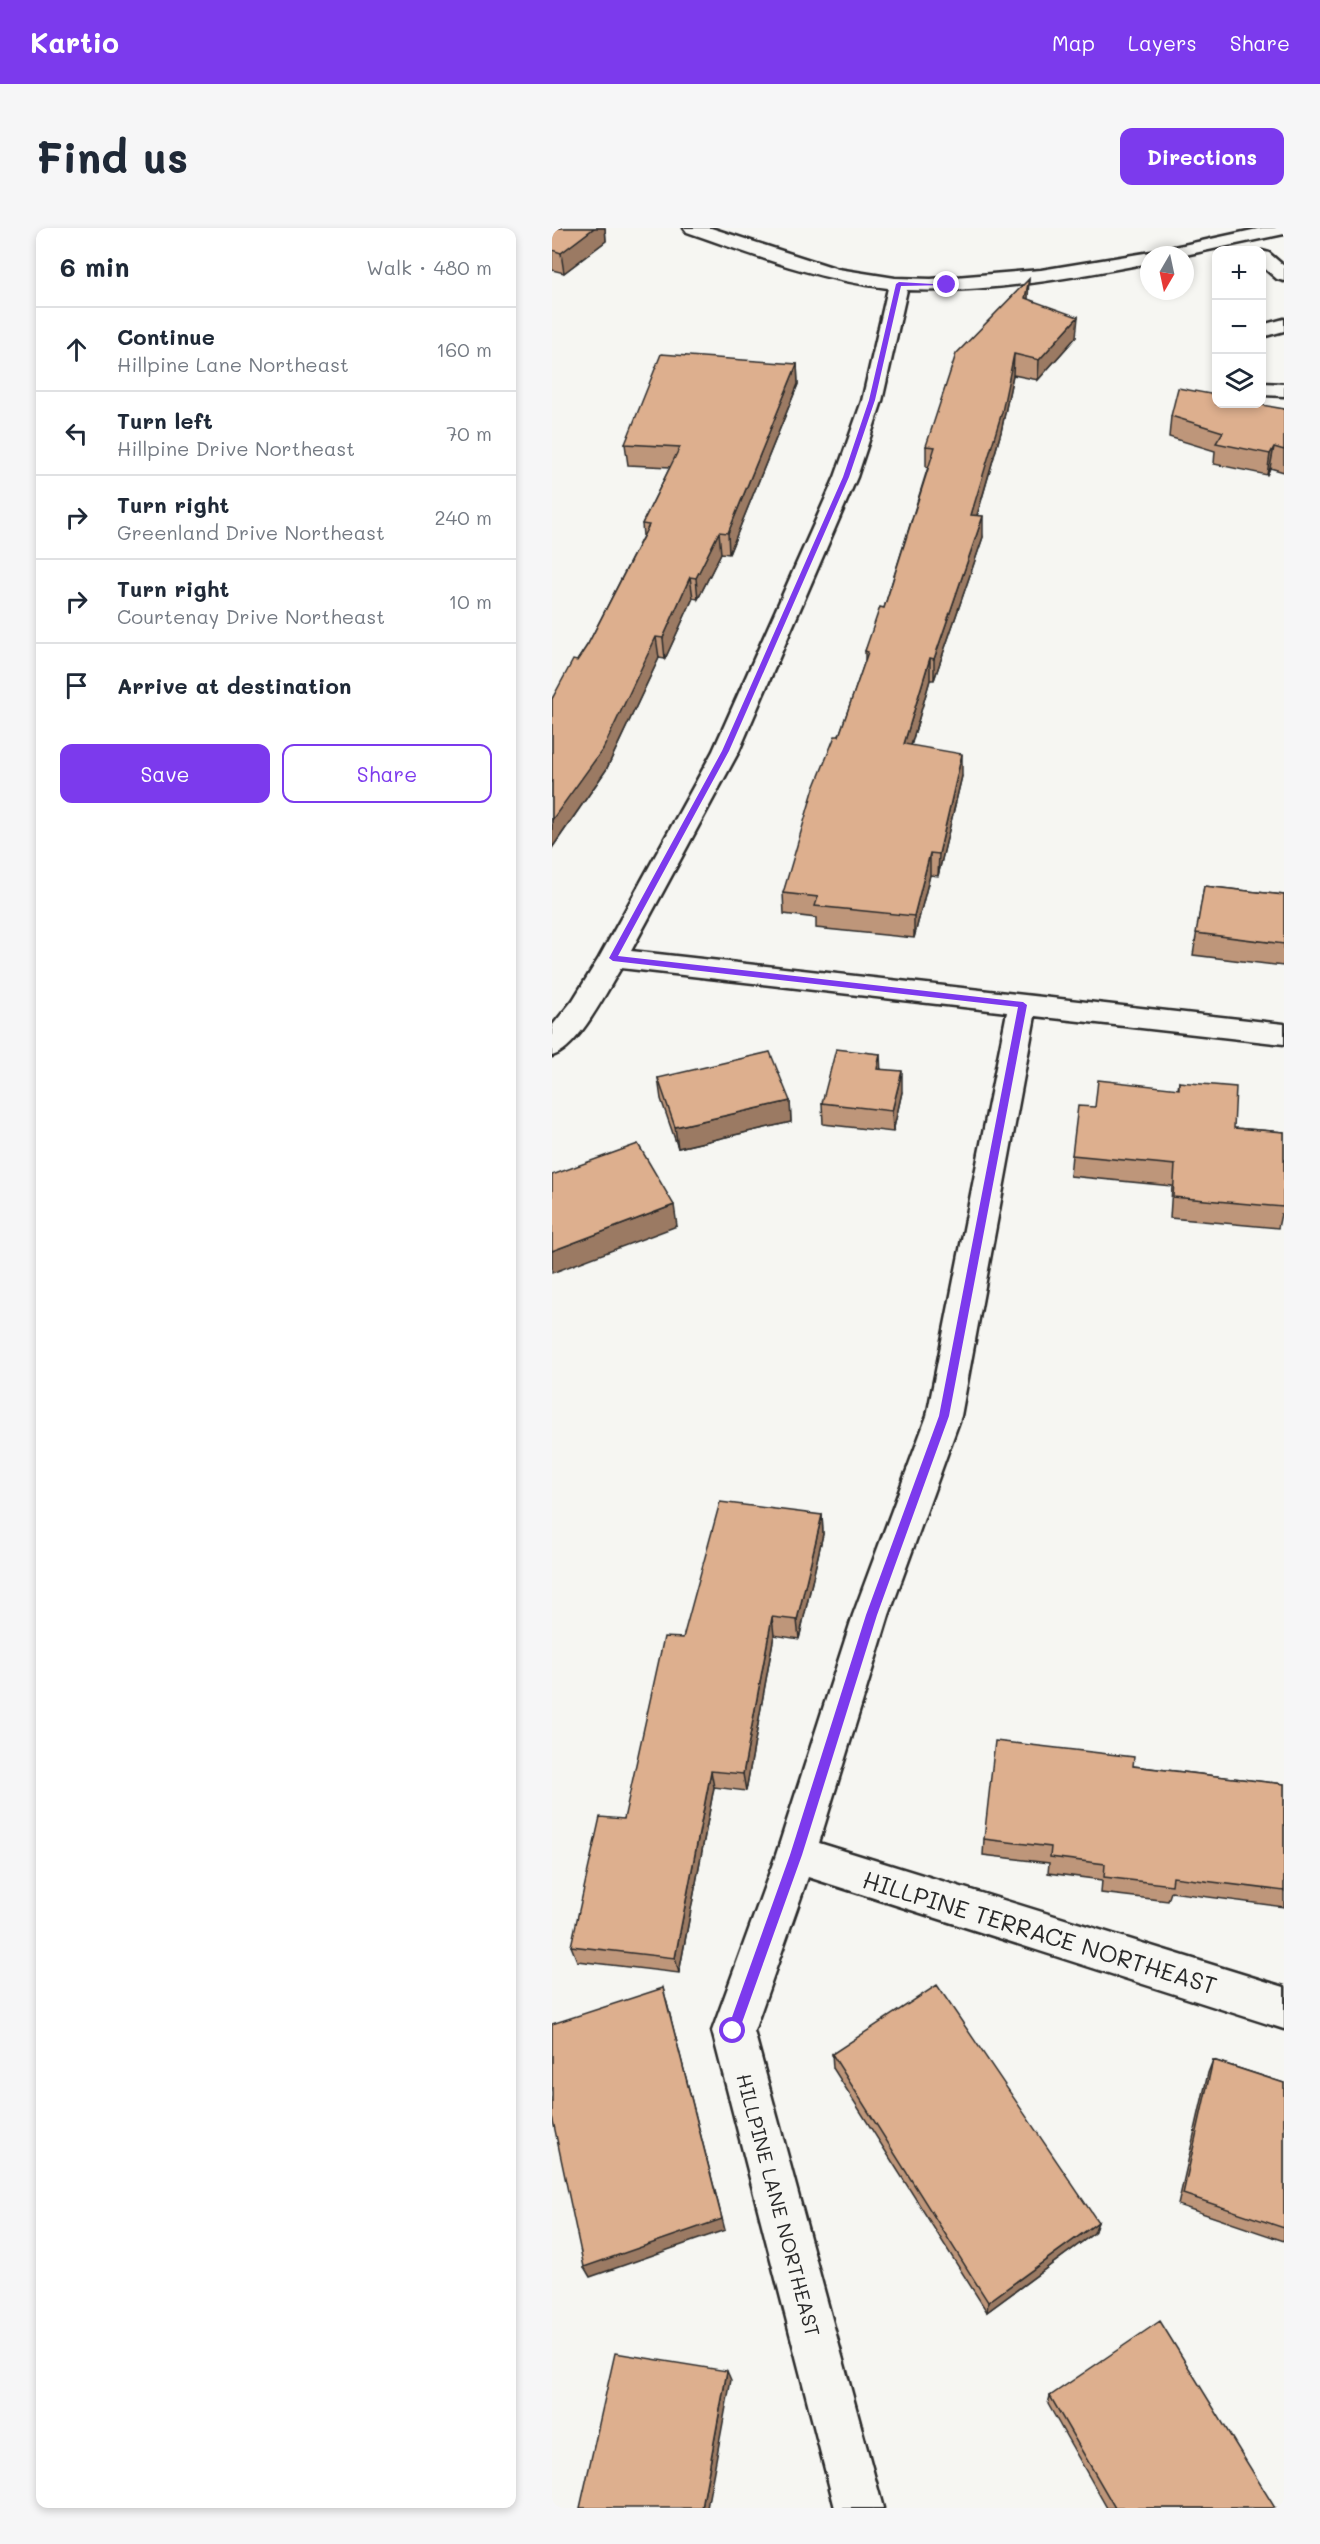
<!DOCTYPE html>
<meta charset="utf-8">
<style>
:root{--surface:#fff;--page:#f6f6f7;--text:#1f2937;--muted:#747a83;--line:#e0e1e3;--accent:#7c3aed}
body{margin:0;font-family:Mali,sans-serif;background:var(--page);color:var(--text)}
.controls{position:absolute;right:18px;top:18px;display:grid;overflow:hidden;border-radius:12px;box-shadow:0 3px 9px #0003}
.controls button{width:54px;height:54px;display:grid;place-items:center;padding:0;border:0;border-bottom:2px solid var(--line);background:var(--surface);color:var(--text);font:30px sans-serif}
.compass{position:absolute;left:588px;top:18px;width:54px;height:54px;border-radius:50%;background:var(--surface);box-shadow:0 3px 9px #0003;rotate:189deg}
.stop{position:absolute;width:18px;height:18px;margin:-14px;border:4px solid #7c3aed;border-radius:50%;background:#fff}
.stop.end{background:#7c3aed;border-color:#fff;box-shadow:0 2px 6px #0008}
.list{margin:0;padding:0;list-style:none}
h2{display:flex;justify-content:space-between;align-items:center;height:78px;margin:0;padding:0 24px;font-size:26px}
h2 small{font-size:20px;font-weight:400;color:var(--muted)}
.list li{display:grid;grid-template-columns:39px 1fr auto;gap:18px;align-items:center;box-sizing:border-box;height:84px;padding:0 24px;border-top:2px solid var(--line)}
.list b{display:block;font-size:22px;white-space:nowrap}
.list p{margin:0;font-size:20px;white-space:nowrap;color:var(--muted)}
.list em{font-size:20px;font-style:normal;color:var(--muted)}
.actions{display:flex;gap:12px;padding:18px 24px}
.actions a{flex:1;padding:14px 0;border:2px solid var(--accent);border-radius:12px;text-align:center;font-size:21px;color:var(--accent)}
.actions .main{background:var(--accent);color:#fff}
.icon{flex:none;width:33px;height:33px;fill:none;stroke:currentColor;stroke-width:2;stroke-linecap:round;stroke-linejoin:round}
.map{position:relative;flex:none;width:732px;height:2280px;overflow:hidden;border-radius:12px}
header{display:flex;align-items:center;gap:36px;box-sizing:border-box;height:84px;padding:0 30px;background:var(--accent);color:#fff}
header strong{font-size:28px}
nav{display:flex;gap:33px;margin-inline-start:auto;font-size:21px}
.intro{display:flex;align-items:center;justify-content:space-between;box-sizing:border-box;height:144px;padding:0 36px}
h1{margin:0;font-size:42px}
.button{padding:15px 27px;border-radius:12px;background:var(--accent);color:#fff;font-size:21px;font-weight:700}
main{display:flex;gap:36px;padding:0 36px}
aside{flex:1;background:var(--surface);border-radius:12px;box-shadow:0 3px 9px #0003}
.map>svg:first-child{display:block}
.lines{fill:none;stroke-linecap:round;stroke-linejoin:round}
.street-casing{stroke:#2b2b2b;stroke-width:5}
.street{fill:#f6f6f2;fill-rule:evenodd}
.wall{fill:#be967a;stroke:#2b2b2b;stroke-width:1.5}
.shaded-wall{fill:#9b7a63;stroke:#2b2b2b;stroke-width:1.5}
.building{fill:#ddaf8e;stroke:#2b2b2b;stroke-width:1.5}
.route{fill:#7c3aed}
.labels{text-anchor:middle;dominant-baseline:central;stroke-width:4.5;stroke-linejoin:round;paint-order:stroke}
.street-label{font-size:20px;fill:#2b2b2b;stroke:#f6f6f2}
.near-street-label{font-size:24px;fill:#2b2b2b;stroke:#f6f6f2}
</style>
<header>
<strong>Kartio</strong>
<nav><a>Map</a><a>Layers</a><a>Share</a></nav>
</header>
<div class="intro"><h1>Find us</h1><a class="button">Directions</a></div>
<main>
<aside>
<h2>6 min<small>Walk · 480 m</small></h2>
<ul class="list">
<li><svg class="icon" aria-label="ahead" viewBox="0 0 24 24"><path d="M12 20V5M6 11l6-6 6 6"/></svg><div><b>Continue</b><p>Hillpine Lane Northeast</p></div><em>160 m</em></li>
<li><svg class="icon" aria-label="left" viewBox="0 0 24 24"><path d="M17 20v-9H6M10 6l-5 5 5 5"/></svg><div><b>Turn left</b><p>Hillpine Drive Northeast</p></div><em>70 m</em></li>
<li><svg class="icon" aria-label="right" viewBox="0 0 24 24"><path d="M7 20v-9h11M14 6l5 5-5 5"/></svg><div><b>Turn right</b><p>Greenland Drive Northeast</p></div><em>240 m</em></li>
<li><svg class="icon" aria-label="right" viewBox="0 0 24 24"><path d="M7 20v-9h11M14 6l5 5-5 5"/></svg><div><b>Turn right</b><p>Courtenay Drive Northeast</p></div><em>10 m</em></li>
<li><svg class="icon" aria-label="arrive" viewBox="0 0 24 24"><path d="M6 21V4h12l-3 4 3 4H6"/></svg><div><b>Arrive at destination</b></div></li>
</ul>
<div class="actions"><a class="main">Save</a><a>Share</a></div>
</aside>
<div class="map">
<svg width="732" height="2280" viewBox="0 0 732 2280">
<rect width="100%" height="100%" fill="#f6f6f2"/>
<filter id="ink" filterUnits="userSpaceOnUse"><feTurbulence type="fractalNoise" baseFrequency=".0167" numOctaves="2"/><feDisplacementMap in="SourceGraphic" scale="12" xChannelSelector="R" yChannelSelector="G"/><feConvolveMatrix kernelMatrix="1 2 1 2 8 2 1 2 1" color-interpolation-filters="sRGB"/></filter>
<g filter="url(#ink)">
<g class="lines">
<defs>
<path id="street" d="M132,0h27l127,41 57,9 36,1 110,-9 110,-18 111,-24h22v6l-99,21h-36v8c-80,15 -160,30 -242,27l-25,111 -25,76 -118,274 -108,200 653,73v20l-249,-28 -74,400 -72,199 -70,228 465,144v42l-476,-152 -54,154 129,477h-48l-123,-477 64,-176 77,-240 74,-199 80,-404 -386,-44c-15,24 -43,81 -69,88v-30l21,-26 26,-42 114,-207 122,-274 27,-76 26,-113c-70,-8 -135,-33 -201,-56z
M710,23l7,2 15,13v15l-7,-2 -15,-13z
M732,91v12l-22,6v-12z
M710,155l22,1v12l-22,-1z"/>
</defs>
<!-- street casing -->
<use href="#street" class="street-casing"/>
<!-- street -->
<use href="#street" class="street"/>
</g>
<!-- wall -->
<path class="wall" d="M0,0h53l1,13 -42,32 -12,-3z
M476,71l48,38 -38,43 -25,-5 -12,57 -24,84 6,21 -49,143h-4l-19,66 51,30 -24,100 -8,-1 -16,63 -98,-10v-10l-32,-4 -1,-21 56,-157 26,-75v-10l19,-43 44,-141h-2v-21z
M245,136l1,20 -69,170 -8,-1 -23,46 -5,-1 -28,61 -6,-1 -53,112 -54,78v-149l36,-55 55,-108 -1,-12 28,-57 -42,-2 -3,-21z
M732,181v63l-14,-4 -3,7 -53,-11 1,-13 -46,-14 2,-21z
M652,658l80,9v66l-1,5 -90,-11z
M329,841l21,23 -9,40 -70,-8 -1,-21z
M106,850l132,23 1,21 -113,26 -17,-49z
M627,854l55,46 50,4v82h-3l-3,14 -108,-10 2,-32 -102,-10 2,-21 23,-48 83,-18z
M270,1287l1,19 -24,105 -25,-4 -28,156 -32,-4 -35,186 -102,-12 -6,-15 53,-127 59,-181z
M581,1538l151,18v123l-113,-15 -3,9 -67,-8 1,-13 -54,-7 1,-10 -66,-8 1,-16z
M280,1826l266,168 -4,11 -107,79 -154,-244z
M661,1832l71,23v158l-106,-36 30,-132z
M498,2168l225,112h-168l-59,-104z"/>
<!-- shaded-wall -->
<path class="shaded-wall" d="M42,0h11l1,13 -42,32 -3,-20z
M477,51l-1,20 -3,-1z
M526,89l-2,20 -38,43 1,-20z
M462,126l-1,21 -12,57 -30,104v-21z
M245,136l1,20 -69,170 -1,-21z
M722,219l-4,21 -3,7 3,-21z
M431,288v21l-49,143v-21z
M167,304l2,21 -23,46 -2,-21z
M138,349l3,21 -28,61 -2,-21z
M104,409l3,21 -53,112 -54,78v-28z
M378,430v22l-25,86 -1,-22z
M410,526v22l-24,100 1,-22z
M378,625v22l-16,63v-22z
M328,826l1,21 -4,-6z
M350,843v21l-9,40 -1,-21z
M238,873l1,21 -113,26 -3,-21z
M122,977l3,21 -125,47v-22z
M270,1287l1,19 -24,105 -2,-19z
M220,1389l2,18 -28,156 -3,-17z
M159,1543l3,16 -35,186 -4,-15z
M111,1760l62,242 -135,47 -6,-10z
M546,1994l-4,11 -107,79 1,-10z
M175,2143l4,9 -24,128h-5z"/>
<!-- building -->
<path class="building" d="M0,0h42l-33,25 -9,-3z
M477,51l-4,19 53,19 -39,43 -25,-6 -12,58 -31,103 12,1 -49,143 -4,-1 -26,86 58,10 -23,100 -9,-1 -16,63 -99,-10 3,-9 -35,-4 30,-102 22,-55h4l29,-84 -3,-1 15,-44 4,1 51,-161 -9,-1 30,-92z
M109,126l136,10 -69,169 -9,-1 -23,46 -6,-1 -27,61 -7,-1 -53,112 -51,71v-121l21,-39 4,1 11,-17 61,-119 -7,-1 38,-77 -55,-3z
M626,160l38,7v9h40l28,5v41l-10,-3 -4,7 -54,-11 7,-11 -52,-16z
M652,658l80,9v49l-88,-11z
M284,821l44,5 -3,15 25,2 -10,40 -70,-8z
M218,824l20,49 -115,26 -17,-49z
M546,852l81,9v-7l57,5 -2,41 50,4v61l-1,-1v15l-110,-10 2,-32 -103,-10 6,-49 17,1z
M86,916l36,61 -122,46v-76z
M168,1274l102,13 -25,105 -25,-3 -29,157 -32,-3 -36,187 -104,-12 29,-129 24,2 40,-182 19,1z
M443,1513l139,16 -1,9 151,18v107l-111,-14 -1,8 -68,-8 1,-13 -55,-7 1,-10 -67,-8z
M385,1757l161,237 -110,80 -156,-248z
M111,1760l59,231 -138,48 -32,-151v-92z
M661,1832l71,23v145l-101,-34z
M608,2093l115,187h-160l-65,-112z
M63,2125l112,18 -25,137h-122z"/>
</g>
<!-- route -->
<path class="route" d="M347,54l51,3 -49,1 -26,114 -26,77 -120,274 -111,205 405,46 4,3 -78,411 -72,199 -75,240 -63,176 -6,6 -6,-6 63,-176 76,-240 73,-199 79,-409 -405,-46 -4,-3 113,-207 121,-274 26,-77 27,-116z"/>
<g class="labels">
<!-- street labels -->
<g class="street-label">
<text transform="translate(227 1977) rotate(75)">HILLPINE LANE NORTHEAST</text>
</g>
<!-- near-street labels -->
<g class="near-street-label">
<text transform="translate(488 1704) rotate(17)">HILLPINE TERRACE NORTHEAST</text>
</g>
</g>
</svg>
<div class="controls">
<button>+</button>
<button>−</button>
<button><svg class="icon" aria-label="layers" viewBox="0 0 24 24"><path d="M12 4l9 5-9 5-9-5zM3 14l9 5 9-5"/></svg></button>
</div>
<svg class="compass" viewBox="-18 -18 36 36"><path d="M0-13l5 13h-10z" fill="#e53935"/><path d="M0 13l5-13h-10z" fill="#747a83"/></svg>
<div class="stop" style="left:181px;top:1803px"></div>
<div class="stop end" style="left:395px;top:57px"></div>
</div>
</main>
